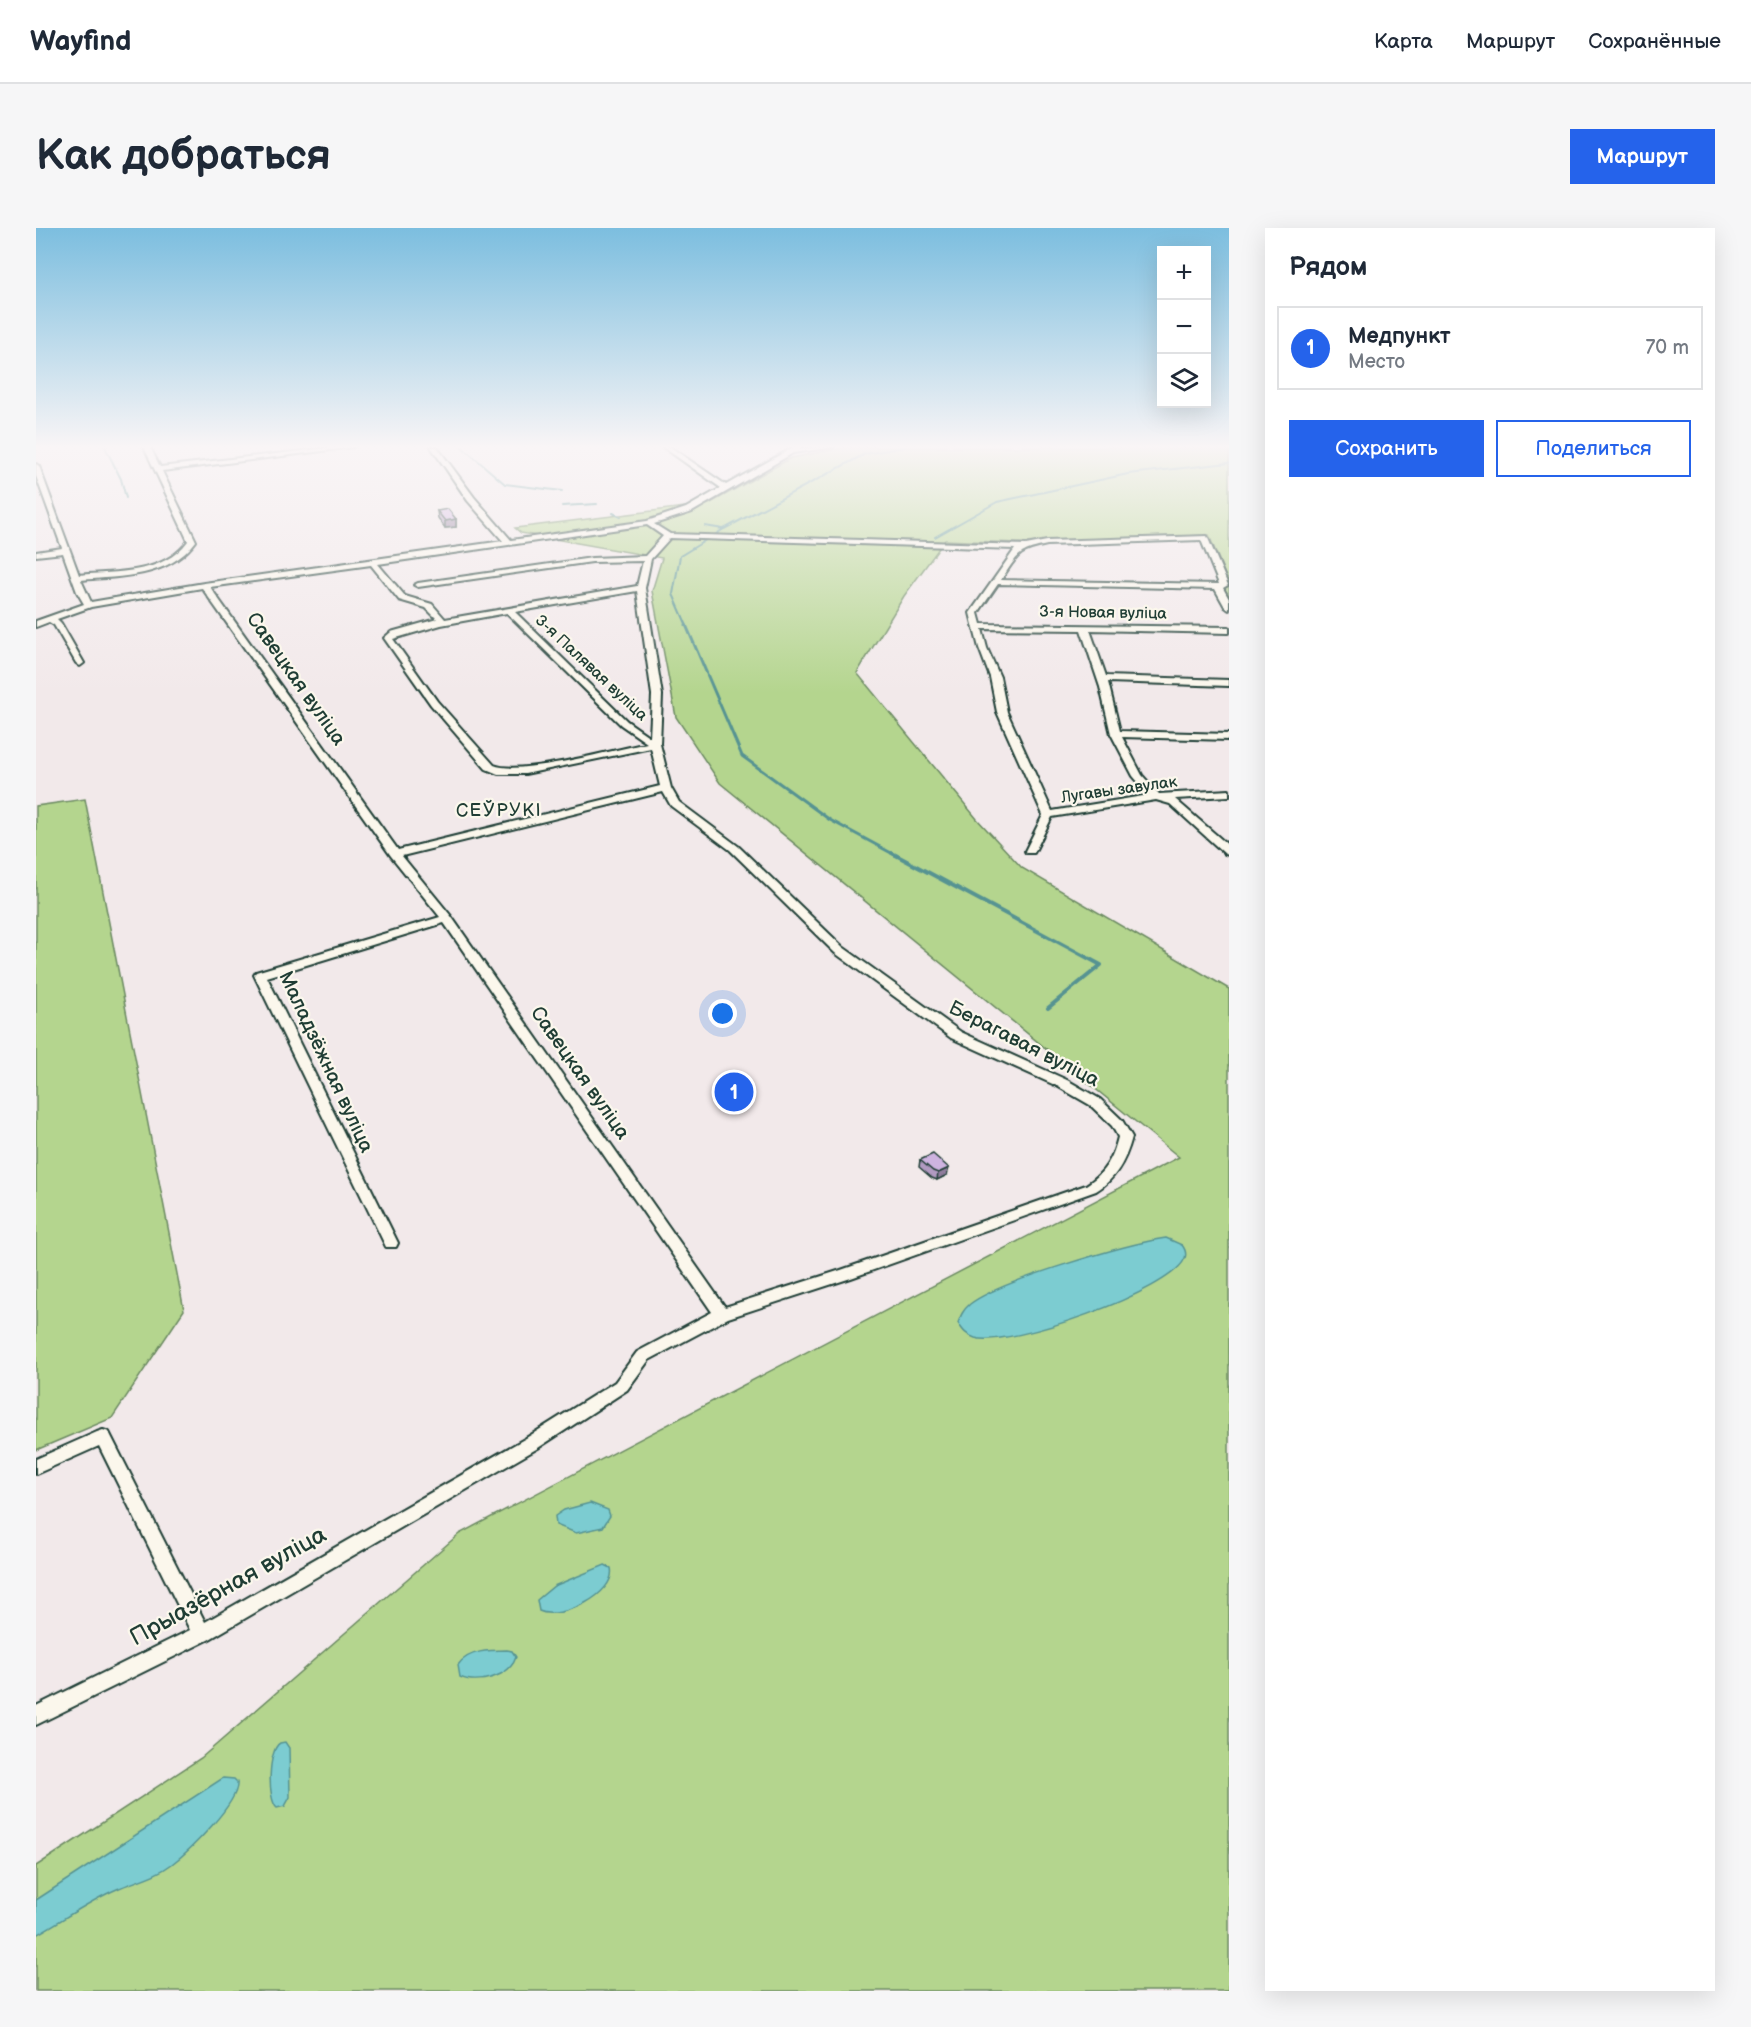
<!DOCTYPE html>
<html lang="ru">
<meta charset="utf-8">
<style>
:root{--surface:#fff;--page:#f6f6f7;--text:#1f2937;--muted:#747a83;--line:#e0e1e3;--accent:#2563eb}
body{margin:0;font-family:"Balsamiq Sans",sans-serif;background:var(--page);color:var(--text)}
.controls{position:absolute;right:18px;top:18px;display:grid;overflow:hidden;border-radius:0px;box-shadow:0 6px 24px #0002}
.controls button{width:54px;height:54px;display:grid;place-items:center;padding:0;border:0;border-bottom:2px solid var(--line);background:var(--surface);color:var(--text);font:30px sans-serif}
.you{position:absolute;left:687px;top:786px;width:21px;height:21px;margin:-15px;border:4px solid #fff;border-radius:50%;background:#1a73e8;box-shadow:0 0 0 9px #1a73e833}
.badge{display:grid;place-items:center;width:39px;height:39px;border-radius:50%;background:var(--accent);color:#fff;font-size:20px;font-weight:700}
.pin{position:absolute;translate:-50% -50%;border:3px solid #fff;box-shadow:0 2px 6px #0006}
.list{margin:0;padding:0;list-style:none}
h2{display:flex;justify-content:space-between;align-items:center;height:78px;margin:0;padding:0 24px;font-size:26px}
h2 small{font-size:20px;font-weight:400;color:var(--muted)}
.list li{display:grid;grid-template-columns:39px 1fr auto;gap:18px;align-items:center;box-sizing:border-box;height:84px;margin:0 12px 12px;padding:0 12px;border:2px solid var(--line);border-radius:0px}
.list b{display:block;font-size:22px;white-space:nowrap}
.list p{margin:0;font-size:20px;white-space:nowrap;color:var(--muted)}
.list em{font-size:20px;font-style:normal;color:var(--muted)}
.actions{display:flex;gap:12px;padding:18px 24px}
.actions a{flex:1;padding:14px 0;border:2px solid var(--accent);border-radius:0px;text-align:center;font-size:21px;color:var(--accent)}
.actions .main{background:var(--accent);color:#fff}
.icon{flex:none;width:33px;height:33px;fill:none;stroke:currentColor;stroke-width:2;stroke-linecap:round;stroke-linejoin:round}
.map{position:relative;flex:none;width:1193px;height:1763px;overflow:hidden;border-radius:0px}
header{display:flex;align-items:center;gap:36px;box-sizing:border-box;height:84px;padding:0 30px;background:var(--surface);border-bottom:2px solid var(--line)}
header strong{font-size:28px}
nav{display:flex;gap:33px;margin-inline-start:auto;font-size:21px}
.intro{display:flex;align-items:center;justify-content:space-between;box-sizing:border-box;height:144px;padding:0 36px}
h1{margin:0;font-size:42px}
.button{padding:15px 27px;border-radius:0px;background:var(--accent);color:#fff;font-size:21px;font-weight:700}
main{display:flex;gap:36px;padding:0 36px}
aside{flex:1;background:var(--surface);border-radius:0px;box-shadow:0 6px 24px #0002}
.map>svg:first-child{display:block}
.green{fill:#b4d58e;stroke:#6a8961;stroke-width:1.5}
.water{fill:#7bccd1;stroke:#569392;stroke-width:1.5}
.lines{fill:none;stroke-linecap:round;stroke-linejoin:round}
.stream-far2{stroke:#569392;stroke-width:2}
.stream-far1{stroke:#569392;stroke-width:3}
.stream{stroke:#569392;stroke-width:4}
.minor-casing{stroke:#1f3d34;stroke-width:4}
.minor{fill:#fbf7ec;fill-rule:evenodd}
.wall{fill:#b19ac1;stroke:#1f3d34;stroke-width:1.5}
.shaded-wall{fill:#907d9d;stroke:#1f3d34;stroke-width:1.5}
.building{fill:#ceb3e0;stroke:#1f3d34;stroke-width:1.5}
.labels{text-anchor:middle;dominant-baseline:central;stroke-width:4.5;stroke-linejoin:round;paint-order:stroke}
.far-street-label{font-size:16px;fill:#1f3d34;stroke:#fbf7ec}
.far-quarter-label{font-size:18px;letter-spacing:1.5px;fill:#1f3d34;stroke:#fbf7ec}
.street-label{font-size:20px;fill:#1f3d34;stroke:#fbf7ec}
.near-street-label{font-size:24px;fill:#1f3d34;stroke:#fbf7ec}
</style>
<header>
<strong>Wayfind</strong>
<nav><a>Карта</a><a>Маршрут</a><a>Сохранённые</a></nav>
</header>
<div class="intro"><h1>Как добраться</h1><a class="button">Маршрут</a></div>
<main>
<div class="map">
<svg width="1193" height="1763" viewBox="0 0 1193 1763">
<rect width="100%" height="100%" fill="#f2e9ea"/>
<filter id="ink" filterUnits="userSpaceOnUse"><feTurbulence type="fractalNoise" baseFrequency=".0167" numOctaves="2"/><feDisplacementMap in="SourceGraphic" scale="12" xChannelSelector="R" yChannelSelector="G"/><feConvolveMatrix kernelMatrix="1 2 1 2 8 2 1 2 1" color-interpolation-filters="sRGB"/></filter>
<g filter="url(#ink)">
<!-- green -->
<path class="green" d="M811,219h382v151l-5,-8 4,-8 -19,-47 -188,8 -76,-3 -41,56 -47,77 120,146 45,49 207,121v1002h-1193v-125l165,-108 258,-224 720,-377 -459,-374 -44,-66 -24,-126 10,-33 -141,-25 -6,-5 194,-24 82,-46z
M49,571l99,511 -72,108 -76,32v-644z"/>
<!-- water -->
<path class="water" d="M1130,1010l16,7c3,4 5,8 3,13 -12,33 -177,90 -210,80 -9,-3 -12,-7 -17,-15 3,-8 5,-13 12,-19 29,-23 157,-60 196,-66z
M554,1275l18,7 2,6 -7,11 -27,6 -20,-8 -1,-9 9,-6z
M569,1337l6,3c6,26 -51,53 -72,43l-2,-11 17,-14z
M471,1422l5,1 4,6c-6,20 -39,28 -56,20l-2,-12c10,-15 32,-15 49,-15z
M244,1515l5,-1 4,6 1,49 -5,9 -8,2c-10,-9 -9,-58 3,-65z
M187,1550l11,1 3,3c3,20 -49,70 -65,82 -17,13 -37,17 -55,25 -26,11 -56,32 -81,46v-35z"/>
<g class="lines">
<!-- stream-far2 -->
<path class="stream-far2" d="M69,219l16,32 5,19
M426,219l43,37 57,7
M526,278l35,-2
M577,285l8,4
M669,298l18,3
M899,309l62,-35 131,-28 101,-11
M651,398l-14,-32 7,-38 44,-27 141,-75 40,-7"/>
<!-- stream-far1 -->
<path class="stream-far1" d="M650,397l56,131 88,64 65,35"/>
<!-- stream -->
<path class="stream" d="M856,625l209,112 -53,43"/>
<defs>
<path id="minor" d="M108,219h6l10,20 177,-20h17l-192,24 34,70c-27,37 -74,35 -115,39l10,22 113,-19 299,-42 -35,-40 -37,-54h6l37,50 37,43 136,-19 39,-13 35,-20 -58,-41h7l56,38 68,-38h7l-1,1 34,-1 -41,6 -101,59 -38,12 16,10 356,11 21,-4 160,-5 21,49 -5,3 6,11v11l-4,-3 -10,-18 -217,-5 -20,29 3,11 248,3v6l-139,-3 16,46 123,4v6l-121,-4 12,49 109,3v6l-107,-3 20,38 17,19 70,-4v6l-54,3 54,47v9l-4,-1 -55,-50 -14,-4 -104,17 -18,36h-8l-1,-2 18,-36 -46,-103 -7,-35 -11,-29 -9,-35 45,-64 -345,-11 -19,21 -6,29 17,107 -2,49 11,44 8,14 59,44 105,101 118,85 106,48 33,19 22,21 10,17c-6,23 -16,42 -36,54l-245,87 -123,40 -79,42 -22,30 -89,58 -330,192 -172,85v-19l154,-76 -91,-184 -63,28v-15l61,-27 6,-2 6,2 96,190 321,-184 89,-56 22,-30 75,-40 -268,-389 -177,54 131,266 -2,4h-10l-132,-272 2,-3 184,-55 -49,-61 -189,-268 -111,19 -34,12 4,4 23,40 -4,3 -4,-3 -22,-38 -5,-3 -13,5v-6l48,-17 -7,-12 -14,-39 -27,3v-4l26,-4 -26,-72v-12l3,2 40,109c38,-4 84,0 109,-34zM611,297l16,11 -18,20 -53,2 -174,25 -4,2 4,2 174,-25 51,-1 -6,25 -192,33 -13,-15 -27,-8 -27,-32zM1165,312l18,44 -218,-4c17,-25 16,-29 46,-35zM335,337l28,35 27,8 11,11 -46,13 -7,6 47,67 55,64 12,5h27l126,-26 9,38 -262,64 -188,-263zM601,363l15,104 -2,42 -23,-16 -112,-109zM471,385l114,112 26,18c-33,7 -127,33 -153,22l-57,-64 -44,-62 48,-14zM946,401l99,1 19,57 11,47 22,42 16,19 -97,16 -45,-99 -7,-35 -13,-29zM627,564l8,14 59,44 105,103 116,85 106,48 33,19 22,21 6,11c-5,21 -13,36 -32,48l-245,85 -116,37 -274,-391 -49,-60z"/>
</defs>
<!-- minor casing -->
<use href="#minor" class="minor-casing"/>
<!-- minor -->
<use href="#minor" class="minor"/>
</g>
<!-- wall -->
<path class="wall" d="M401,283l19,8v8l-11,1 -7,-10z
M687,855l24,5 -1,7 -15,5 -9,-10z
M884,932l27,15 -10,5 -5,-2 -13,-11z"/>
<!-- shaded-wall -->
<path class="shaded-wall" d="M420,291v8l-11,1v-7z
M711,860l-1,7 -15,5v-7z
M913,940l-2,7 -10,5 1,-7z"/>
<!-- building -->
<path class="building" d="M412,281l8,10 -11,2 -8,-10z
M702,850l9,10 -16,5 -8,-10z
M897,926l16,14 -11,5 -5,-2 -13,-11z"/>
</g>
<!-- sky -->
<linearGradient id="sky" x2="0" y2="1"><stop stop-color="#7cbedf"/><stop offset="0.47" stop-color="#f9f5f6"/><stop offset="1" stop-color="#f9f5f6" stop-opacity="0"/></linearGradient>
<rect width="1193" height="465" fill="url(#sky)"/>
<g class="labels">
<!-- far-street labels -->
<g class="far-street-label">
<text transform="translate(1067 385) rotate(1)">3-я Новая вуліца</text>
<text transform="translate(555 440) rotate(43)">3-я Палявая вуліца</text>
<text transform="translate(1083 562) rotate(-8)">Лугавы завулак</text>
</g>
<!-- far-quarter labels -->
<g class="far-quarter-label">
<text x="463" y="582">СЕЎРУКІ</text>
</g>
<!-- street labels -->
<g class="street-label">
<text transform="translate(260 451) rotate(55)">Савецкая вуліца</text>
<text transform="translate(988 816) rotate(27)">Берагавая вуліца</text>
<text transform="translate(290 834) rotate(65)">Маладзёжная вуліца</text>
<text transform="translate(544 845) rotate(55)">Савецкая вуліца</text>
</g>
<!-- near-street labels -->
<g class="near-street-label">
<text transform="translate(192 1358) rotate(-29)">Прыазёрная вуліца</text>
</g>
</g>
</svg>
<div class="controls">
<button>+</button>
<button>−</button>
<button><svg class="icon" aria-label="layers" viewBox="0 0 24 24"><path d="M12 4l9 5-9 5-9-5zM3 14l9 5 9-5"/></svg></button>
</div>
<div class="you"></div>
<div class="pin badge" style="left:698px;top:864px">1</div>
</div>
<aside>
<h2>Рядом<small></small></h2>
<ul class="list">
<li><span class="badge">1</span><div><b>Медпункт</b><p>Место</p></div><em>70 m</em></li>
</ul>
<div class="actions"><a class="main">Сохранить</a><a>Поделиться</a></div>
</aside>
</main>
